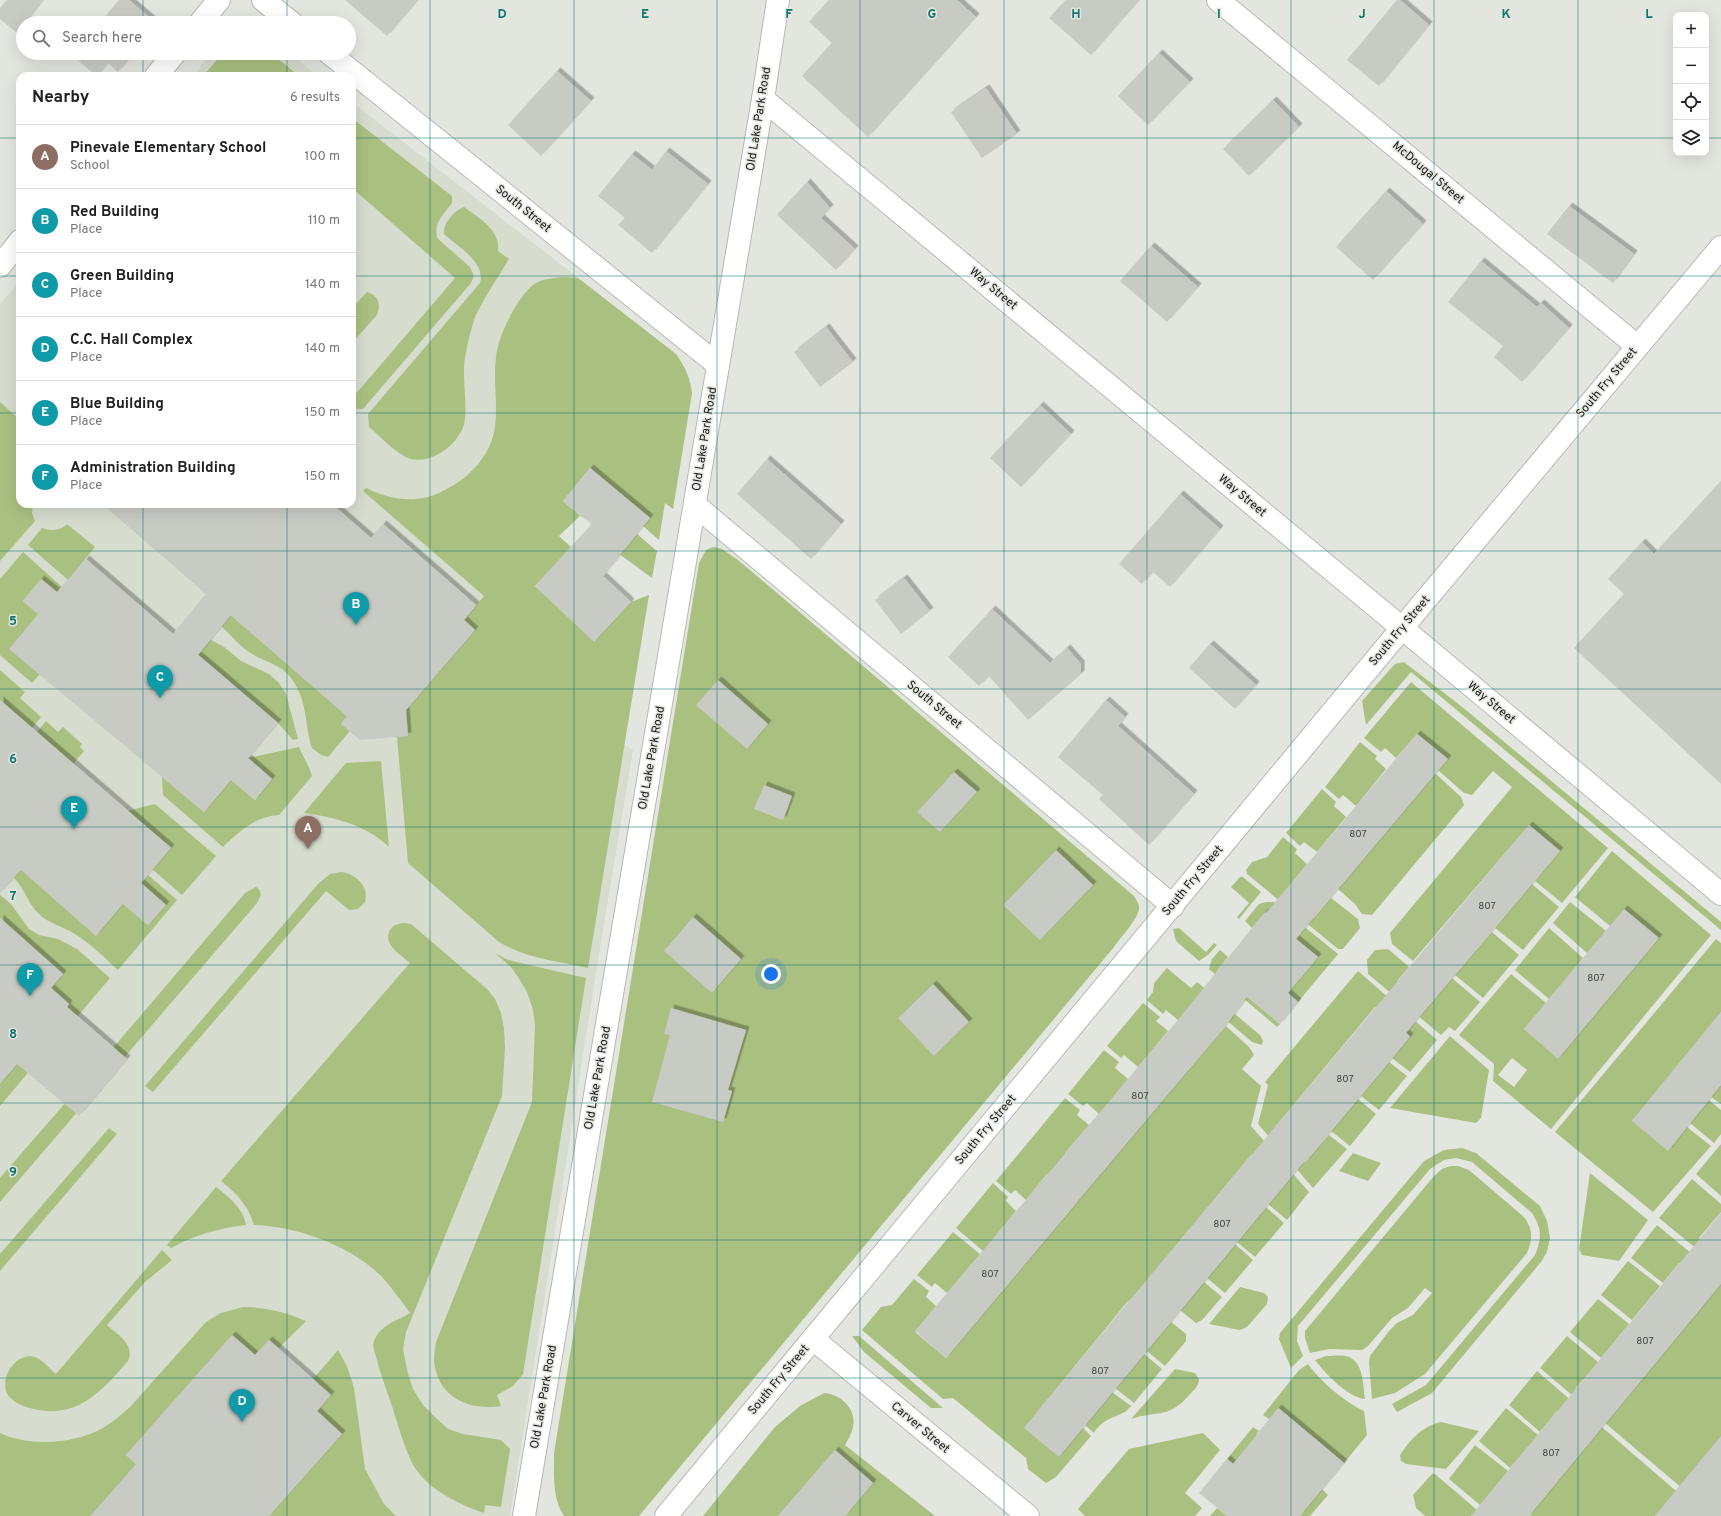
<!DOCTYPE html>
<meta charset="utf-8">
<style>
:root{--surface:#fff;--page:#f6f6f6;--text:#202124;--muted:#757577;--line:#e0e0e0;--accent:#5967de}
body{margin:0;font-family:Overpass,sans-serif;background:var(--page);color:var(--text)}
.controls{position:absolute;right:12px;top:12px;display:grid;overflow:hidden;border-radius:8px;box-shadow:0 4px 16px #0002}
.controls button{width:36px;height:36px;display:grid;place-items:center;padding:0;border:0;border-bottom:1px solid var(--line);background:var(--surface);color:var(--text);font:20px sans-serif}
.you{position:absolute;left:771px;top:974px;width:14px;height:14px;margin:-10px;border:3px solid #fff;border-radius:50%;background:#1a73e8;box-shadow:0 0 0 6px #1a73e833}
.badge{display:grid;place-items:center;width:26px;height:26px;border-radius:50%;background:var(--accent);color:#fff;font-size:13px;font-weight:700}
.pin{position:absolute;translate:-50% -33px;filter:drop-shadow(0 1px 2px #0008)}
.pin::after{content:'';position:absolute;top:21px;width:14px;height:12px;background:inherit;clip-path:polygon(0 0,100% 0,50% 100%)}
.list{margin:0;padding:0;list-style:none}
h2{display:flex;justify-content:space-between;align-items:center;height:52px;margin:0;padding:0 16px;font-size:17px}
h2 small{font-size:13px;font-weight:400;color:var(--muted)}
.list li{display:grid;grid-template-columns:26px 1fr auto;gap:12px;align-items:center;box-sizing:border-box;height:64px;padding:0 16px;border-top:1px solid var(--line)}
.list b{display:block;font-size:15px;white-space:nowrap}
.list p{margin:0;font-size:13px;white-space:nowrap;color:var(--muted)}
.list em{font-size:13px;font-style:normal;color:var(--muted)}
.icon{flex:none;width:22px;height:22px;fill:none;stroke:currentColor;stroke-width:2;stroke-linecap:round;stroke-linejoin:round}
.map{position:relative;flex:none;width:1721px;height:1516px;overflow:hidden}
.search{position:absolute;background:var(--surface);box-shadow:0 4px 16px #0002;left:16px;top:16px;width:340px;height:44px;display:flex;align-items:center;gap:10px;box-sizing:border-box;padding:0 14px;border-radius:22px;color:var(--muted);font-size:15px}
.panel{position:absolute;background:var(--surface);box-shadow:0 4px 16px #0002;left:16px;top:72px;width:340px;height:436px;border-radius:12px}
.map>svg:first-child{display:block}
.built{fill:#d6dcce}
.green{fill:#aac080;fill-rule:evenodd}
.building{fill:#c8cac4;filter:url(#shadow)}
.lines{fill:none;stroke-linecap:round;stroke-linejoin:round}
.minor-casing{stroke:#b7b9b3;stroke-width:24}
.tertiary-casing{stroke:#b7b9b3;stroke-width:24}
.minor{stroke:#fff;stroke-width:22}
.tertiary{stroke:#fff;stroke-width:22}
.grid{fill:none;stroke:#0f766e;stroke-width:1;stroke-opacity:0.55}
.labels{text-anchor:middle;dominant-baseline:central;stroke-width:3;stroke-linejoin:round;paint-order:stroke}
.number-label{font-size:10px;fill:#444542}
.street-label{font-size:12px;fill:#181917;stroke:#e3e6df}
.grid-label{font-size:13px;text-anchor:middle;font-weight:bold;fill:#0f766e;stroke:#e3e6df;stroke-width:3;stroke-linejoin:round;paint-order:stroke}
</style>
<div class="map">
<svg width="1721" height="1516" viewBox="0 0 1721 1516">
<defs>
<filter id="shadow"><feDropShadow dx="3.5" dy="-3.5" stdDeviation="0" flood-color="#0004"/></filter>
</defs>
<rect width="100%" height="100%" fill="#e3e6df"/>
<!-- built -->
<path class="built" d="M211,53h78l29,23h-125z
M352,102l324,252 8,12 6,13 2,14 -19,116 -138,-103 -28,142 117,197 9,5 -33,198 -90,568h-510v-1212l20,-23v223h332z"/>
<!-- green -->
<path class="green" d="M223,53h48l28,23h-96z
M352,118l100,78v7c-8,11 -20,21 -14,36l32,28 4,9 -3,7 -108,126h-11v-8l2,-5 101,-118 -103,-90z
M464,207c15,11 37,23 34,44l11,8c-10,17 -28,43 -35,61 -3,10 -6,21 -8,32 -5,20 1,46 -1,67 -2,24 -38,51 -61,37 -13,-7 -24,-20 -35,-29l-1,-13 112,-131c6,-21 -23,-37 -36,-49 -1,-11 11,-24 20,-27z
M562,277l16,1 98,76c9,13 14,24 16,39l-19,116 -8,-6 -6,37 -16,-14 7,-8 -60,-50 -27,33 60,50 14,-17 20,17 -5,27 -30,-22 -41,-41 -22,21 12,11 -36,39 59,55 37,-39 18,-7 -61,373c-30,-7 -63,-10 -89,-26l-91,-79 -11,-126 9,-27 69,-80 -11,-10 20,-24 -121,-105 3,-3c24,12 51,16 75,4 26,-12 50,-35 54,-65 3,-23 -2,-47 1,-70 2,-21 20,-58 37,-72 8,-6 20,-7 29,-8z
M367,292c12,3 14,13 10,23l-25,28v-35z
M0,402l20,18v84h13l-1,9 3,8 -35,40z
M67,524l28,23 -27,33 -40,-35 14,-17c9,3 18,3 25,-4z
M713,547l9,2 16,11 396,336c2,4 5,7 5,11 1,10 -19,31 -25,40l-475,569h-75c-12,-18 -10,-42 -10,-63l145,-890 7,-13z
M23,552l39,35 -5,6 -16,-14 -18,22 15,13 3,59 -9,10 -32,-28v-76z
M226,611l121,105 -6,8 9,7 -22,26 -7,-2 -9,-7c-6,-17 -5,-37 -12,-54 -14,-33 -30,-27 -54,-44 -9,-7 -16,-16 -25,-24z
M206,637l18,10 17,14 28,13 10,9 7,11 12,45 -5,1 -15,-17 -84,-72z
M1404,662l57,44 260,216v8l-310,-258 -45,53 -4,-24 33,-37z
M0,670l25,22 -5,6 21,19 -9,11 -32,-28z
M1411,682l197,166 -46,55 -27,-22 25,-30 -31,-26 -116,136 -21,-17 -2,-11 122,-146 -19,-16 -21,24 -8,-2 -26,-23 9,-11 -30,-25 -21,24 -11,-10 -4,4 -17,-14z
M46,721l12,11 5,-5 19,17 -2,3 4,4 -11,13 -36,-32z
M1360,742l17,14 -2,3 11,10 -30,37 -13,-11 -4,4 -14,-12z
M299,747c4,10 10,18 13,29l-33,39c-23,1 -40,17 -56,32l-60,-52 -1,-18 42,35 27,-32 24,20 17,-21 -24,-21z
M381,761l8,86c-22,-22 -55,-30 -85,-34l42,-50z
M1435,773l26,24 3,8 -92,110 -10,-1 -7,-10 -17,-15z
M1322,789l14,13 -2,4 12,11 -29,35 -13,-10 -4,4 -14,-13z
M155,804l61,52 -34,39 -30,-26 19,-22 -44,-36z
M1283,837l14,12 -2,4 12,11 -23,28 30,26 17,-20 27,21 2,9 -17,21h-5l-91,-75 -1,-4 6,-8 15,-5z
M1612,851l99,84 -160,194 -58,-48 1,-17 -35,-29 52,-61 35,29 -22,26 34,29 100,-119 -48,-13 -35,-29zM1512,1058l15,12 -13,17 -16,-12z
M15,865l108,39 25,21 18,-20 -25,-22 7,-8 29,25 -59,70c-14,-13 -27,-26 -43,-36 -12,-8 -27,-10 -37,-21 -10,-10 -14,-25 -24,-35z
M341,872c14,1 29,15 24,30l-7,7 -9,1 -23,-19 -173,201 -8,-6 173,-202 12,-10z
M1240,877h3l18,15 -22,27 -2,-2 12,-14 -18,-16z
M1532,884l27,23 -36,43 -28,-22z
M256,887l3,2 2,6 -4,8 -257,299v-24l113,-130 132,-155z
M0,895l11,9 18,25 10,6 19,4 19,10 33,29 -49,58 -11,-10 19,-22 -18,-16 12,-14 -63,-56z
M1266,902h8l64,52 -40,48 -28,-24 12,-14 18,15 18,-22 -53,-44 -13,15 -7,-7 14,-17z
M1570,902l36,29 -19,22 -34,-30z
M404,923l7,1 76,65 8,10 6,14 3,16 1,19 -3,48 -96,236 -3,17 5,25 5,15 10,16 13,13 12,11 15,5 38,6 9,9 -9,58 -16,-2 -1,8c-26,-9 -60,-25 -73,-52 -7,-16 -13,-35 -18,-52 -7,-21 -15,-42 -20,-64 4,-19 22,-23 37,-32 -9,-12 -18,-25 -28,-36 -30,-31 -86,-51 -128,-52 -6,-20 -17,-31 -33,-44l189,-218c-9,-8 -28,-19 -20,-33 3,-5 8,-6 14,-7z
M1179,928l27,24 8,-9 3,2 -9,10 -9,6 -23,-20 -3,-12z
M1549,928l34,30 -34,41 -34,-29z
M1492,932l27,23 -36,43 -28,-23z
M1716,939l5,4v69l-89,109 55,6 24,19 -58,66 -98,-80z
M1388,949l21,18 -12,14 30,26 25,-29 28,24 -25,29 -6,-4 -8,8 -73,-61 -1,-14 8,-10z
M1220,950l8,7 -11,14 63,53 -3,3 -68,-58 3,-10z
M495,953l11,6 10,3 70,16 -63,396 -10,12 -16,9 4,11c-33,5 -64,-9 -67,-46 0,-6 1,-12 2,-18l96,-240 3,-77 -2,-15 -6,-18 -9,-15 -7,-10z
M1167,968l24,20 6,-6 63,53 3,6 -1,4 -10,-3 -54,-46 -20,24 -12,-10 -3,4 -16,-14 6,-8 1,-9z
M1358,971l79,69 -27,32 -18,-14 18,-22 -35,-29 -105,126 35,29 24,-27 18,14 -34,39 -55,-64 10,-39 -3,-3z
M1143,1003l17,14 -4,4 12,10 -30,36 -14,-12 -3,3 -14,-12z
M1226,1026l23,21 5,8 -12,14 19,17 -10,40 58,66 -22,28 -19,-16 18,-22 -34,-28 -105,126 57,2 18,15 -20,23 -6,3 -26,-21 -10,11 26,21v7l-21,25 -18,-15 16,-21 -35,-29 -103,126 58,1 8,8 -35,41 -10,6 -18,-14 -2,-11 -73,-60 -10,1 -81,-69 19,-23 11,-2 22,-26 15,12 -3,6 10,9 -21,26 31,26 132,-157 -31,-27 -21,26 -11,-10 -4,4 -15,-13 69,-83 15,12 -3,5 12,10 -24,28 31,26z
M1450,1036l39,34 -8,48 -5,5 -86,-15z
M33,1046l10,9 -43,51v-43l10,9z
M1104,1050l15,12 -4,6 13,11 -29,35 -12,-11 -4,3 -15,-12z
M1389,1062l18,14 -28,34 -18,-14z
M1721,1085v19l-10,-7z
M1358,1099l18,15 -26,32 -19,-15z
M1709,1100l12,10v24l-7,9 -24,-20z
M109,1128l8,6 -117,137v-17z
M1721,1144v52l-25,-22z
M1462,1148l14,5 64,53 7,15 3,17 -3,14 -6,10 -109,131 -35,19 -5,-8 34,-19 109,-130c7,-17 7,-26 -3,-42l-60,-51 -16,-4 -12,2 -14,9 -132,157 -1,15 6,15 -12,12 -12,-29 1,-6 144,-172 20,-11z
M1353,1153l28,10 -13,18 -29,-10z
M1450,1166h8l11,4 55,47c9,13 9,21 3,36l-102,121 -30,19 -23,6 -3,-37 1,-6 19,-25 8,-8 16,-8 19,-22 -7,-5 -17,20 -16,10 -24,28 -6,4 -33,-1 -19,4 -5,-15v-7l129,-155 8,-7z
M1590,1173l58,47 -29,41 -37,-6 -3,-6z
M1692,1179l29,25v8l-22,26 22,19v12l-62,-51z
M993,1183l15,14 -2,4 10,10 -33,40 -27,-23z
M216,1187c12,9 28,22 30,38 -26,3 -52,10 -75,23l-4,-3z
M1266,1207l18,16 -29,34 -18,-15z
M1657,1225l64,53v158l-6,80 -175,-148 27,-32 31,26 -23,27 35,29 104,-126 -35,-29 -16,20 -32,-25z
M953,1232l27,22 -33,39 -12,-10 -3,4 -15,-12z
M1235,1244l18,16 -28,33 -18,-15z
M162,1250l10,10 -27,22 -38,43c11,10 28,19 21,36 -27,31 -52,60 -98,47 -9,-2 -21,-8 -24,-17 -5,-17 12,-39 29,-34 7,2 16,13 21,17z
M1628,1261l32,25 -28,34 -31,-25z
M1240,1287l24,6 4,4 -1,7 -20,23 -7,3 -31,-6z
M1598,1299l31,25 -28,34 -31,-26z
M243,1307c23,0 42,5 63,14l-27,27 -10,-8 -14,15 -23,-20 -106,120 10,9 -33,52h-103v-83c30,14 74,11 103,-5 10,-6 18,-13 27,-21l76,-85 15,-9z
M852,1336h7l84,72h-12l-67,-56z
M338,1350l9,16 7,22 11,81 19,35 12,12h-127l73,-82 -25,-23 13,-16 -17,-16z
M1144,1354l18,15 -28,34 -19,-15z
M1326,1356c7,0 13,-1 19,0 19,3 18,29 20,43 -18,-2 -40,-26 -50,-39z
M1308,1364c13,18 37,38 56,47l3,24 -23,28 -65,-55 -10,11 -6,-4 36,-45z
M1175,1369l20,4 4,6c0,7 -4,10 -9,15 -21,25 -31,16 -59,25z
M1537,1371l168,145 -37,-15 -13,15h-126l63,-77 -35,-28 -17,21 -31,-27z
M1112,1392l19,14c-8,12 -27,9 -37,27l-9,-8z
M824,1393c17,1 33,16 29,34 -1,6 -5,13 -8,18l90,71h-90l28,-33 -38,-33 -57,66h-75l72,-89 25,-21z
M1506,1408l32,27 -28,33 -31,-27z
M1441,1422l38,9 -33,38 -40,-5 -5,-3 -1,-6c10,-15 22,-29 41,-33z
M1253,1427l6,4 -3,3 5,5 1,49 -35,-29z
M1203,1433l17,17 -35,43 17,15 -7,8h-110l-7,-7 51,-60z
M1475,1445l33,26 -28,34 -31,-26z
M1432,1474h3l42,36 -6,6h-46l-9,-8 -3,-13z
M1322,1489l6,6 -18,21h-11z
M1217,1508l10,8h-17z"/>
<!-- building -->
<path class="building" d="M7,0h36l-26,33 -17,-14v-11z
M119,0h10l27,23h-56z
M345,0h73l-31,36z
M829,0h128l19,17 -108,120 -66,-61 30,-33 -23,-21z
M1066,0h73l-48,55 -42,-37z
M1397,0h3l29,25 -50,61 -32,-26z
M75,53h59l-16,19 -10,-9 -11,13 -25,-20z
M1159,53l31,29 -42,43 -30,-29z
M557,71l34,30 -50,55 -33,-31z
M986,88l31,46 -35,24 -31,-46z
M1273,100l26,27 -50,49 -26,-27z
M666,151l42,33 -56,69 -34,-28 7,-7 -27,-22 34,-42 20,16z
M807,182l23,26 -9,10 34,31 -19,21 -59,-55z
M1386,191l37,33 -50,56 -37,-33z
M1569,206l65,48 -21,29 -66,-49z
M1151,246l47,41 -31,35 -47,-41z
M1481,261l56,46 4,-4 28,25 -47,54 -28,-25 9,-11 -55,-44z
M826,327l27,35 -33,25 -26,-35z
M1040,405l31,29 -50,53 -31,-29z
M767,459l74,65 -30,35 -74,-65z
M590,468l60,50 -47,58 28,26 -37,40 -59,-56 57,-62 -29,-23z
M1721,481v303l-147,-136 50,-54 -16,-15 34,-37 12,12z
M1180,494l40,35 -50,58 -17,-15 -11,12 -23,-20z
M102,504h230l39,34 12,-14 93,81 -12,15 11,10 -69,80 2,26 -48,4 -19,-16 6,-8 -116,-101 -33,40 80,68 -30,35 24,21 -17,21 -24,-20 -27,32 -195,-163 29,-35 -15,-13 18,-22 16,13 29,-33 87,75 33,-40z
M904,578l26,33 -29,23 -26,-34z
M992,609l58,54 17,-15 14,16v10l-53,46 -39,-44 -10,10 -31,-29z
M1210,644l46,41 -21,24 -46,-41z
M718,680l50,44 -21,25 -51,-44z
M0,700l171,148 -30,35 25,22 -18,20 -25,-21 -27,32 -75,-66 -21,23z
M1106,700l19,17 -7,9 76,68 -45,51 -50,-46 4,-4 -45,-38z
M1417,734l31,25 -152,180 22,18 -30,36 10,9 -18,22 -33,-27 -20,27 -281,334 -31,-27 263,-311 87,-108 1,1z
M954,772l23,20 -37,40 -23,-20z
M764,785l28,11 -9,24 -29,-11z
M1529,825l31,26 -154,182 4,4 -105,126 -1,-1 -245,295 -35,-29 105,-127z
M1056,850l37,35 -53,55 -37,-35z
M1624,909l35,29 -101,121 -34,-30z
M693,917l48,42 -29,34 -48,-42z
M0,918l63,56 -12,14 18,16 -2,3 60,52 -48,57 -62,-52 -17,20z
M933,984l36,38 -35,34 -36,-38z
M671,1008l75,22 -18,60 4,1 -9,31 -71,-20 18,-67 -6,-1z
M1721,1012v73l-53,66 -36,-30z
M1721,1213v71l-192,232h-58z
M232,1335l23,20 14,-15 44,39 18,16 -14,16 25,23 -73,82h-179l46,-52 -10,-9z
M1278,1408l66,55 -44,53h-73l-28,-23 28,-34 6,5z
M1721,1436v80h-66l30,-37z
M835,1450l38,33 -28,33h-67z"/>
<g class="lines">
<defs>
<path id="minor" d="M263,0l29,23
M1218,0l419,346
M200,23l19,-23
M329,53l389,312
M156,76l19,-23
M763,99l639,529 319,266
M0,266l20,-25
M695,505l478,401
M813,1339l215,177"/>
<path id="tertiary" d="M524,1516l239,-1417 15,-99
M666,1516l736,-888 319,-381"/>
</defs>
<!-- minor casing -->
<use href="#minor" class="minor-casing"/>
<!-- tertiary casing -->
<use href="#tertiary" class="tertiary-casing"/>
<!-- minor -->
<use href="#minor" class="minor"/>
<!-- tertiary -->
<use href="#tertiary" class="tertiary"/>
</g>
<!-- grid -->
<path class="grid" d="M143,0v23M287,0v23M430,0v1516M574,0v1516M717,0v1516M860,0v1516M1004,0v1516M1147,0v1516M1291,0v1516M1434,0v1516M1578,0v1516M143,53v23M287,53v23M0,138h20M352,138h1324M1706,138h15M0,276h20M352,276h1369M0,413h20M352,413h1369M143,504v1012M287,504v1012M0,551h1721M0,689h1721M0,827h1721M0,965h1721M0,1103h1721M0,1240h1721M0,1378h1721"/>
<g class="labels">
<!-- number labels -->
<g class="number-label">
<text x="1358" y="834">807</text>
<text x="1487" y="906">807</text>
<text x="1596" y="978">807</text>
<text x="1345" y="1079">807</text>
<text x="1140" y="1096">807</text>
<text x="1222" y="1224">807</text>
<text x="990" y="1274">807</text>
<text x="1645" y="1341">807</text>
<text x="1100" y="1371">807</text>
<text x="1551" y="1453">807</text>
</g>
<!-- street labels -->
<g class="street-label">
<text transform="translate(759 119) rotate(-81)">Old Lake Park Road</text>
<text transform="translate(1428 173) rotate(40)">McDougal Street</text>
<text transform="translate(523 209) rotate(39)">South Street</text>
<text transform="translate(993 289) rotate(40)">Way Street</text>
<text transform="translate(1607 383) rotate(-50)">South Fry Street</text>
<text transform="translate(705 439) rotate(-81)">Old Lake Park Road</text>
<text transform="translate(1242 496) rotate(40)">Way Street</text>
<text transform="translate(1400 631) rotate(-50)">South Fry Street</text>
<text transform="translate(1491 703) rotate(40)">Way Street</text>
<text transform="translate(934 705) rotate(40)">South Street</text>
<text transform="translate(652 758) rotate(-80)">Old Lake Park Road</text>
<text transform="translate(1193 881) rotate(-50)">South Fry Street</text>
<text transform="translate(598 1078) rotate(-80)">Old Lake Park Road</text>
<text transform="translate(986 1130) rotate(-50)">South Fry Street</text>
<text transform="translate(779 1380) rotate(-50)">South Fry Street</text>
<text transform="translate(544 1397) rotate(-80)">Old Lake Park Road</text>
<text transform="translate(920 1428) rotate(40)">Carver Street</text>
</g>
</g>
<g class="grid-label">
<text x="502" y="18">D</text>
<text x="645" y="18">E</text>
<text x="789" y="18">F</text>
<text x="932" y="18">G</text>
<text x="1076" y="18">H</text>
<text x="1219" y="18">I</text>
<text x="1362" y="18">J</text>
<text x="1506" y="18">K</text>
<text x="1649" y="18">L</text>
<text x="13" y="625">5</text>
<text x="13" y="763">6</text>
<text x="13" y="900">7</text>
<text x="13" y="1038">8</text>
<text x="13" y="1176">9</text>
</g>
</svg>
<div class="controls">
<button>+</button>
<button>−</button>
<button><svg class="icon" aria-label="locate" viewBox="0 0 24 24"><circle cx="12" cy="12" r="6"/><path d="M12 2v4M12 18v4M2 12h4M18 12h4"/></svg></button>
<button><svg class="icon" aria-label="layers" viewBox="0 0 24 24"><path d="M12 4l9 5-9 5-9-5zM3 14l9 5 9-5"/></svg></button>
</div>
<div class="you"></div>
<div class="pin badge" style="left:308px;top:849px;background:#8d6e63">A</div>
<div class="pin badge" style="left:356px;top:625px;background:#0f9aa8">B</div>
<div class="pin badge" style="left:160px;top:698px;background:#0f9aa8">C</div>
<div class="pin badge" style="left:242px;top:1422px;background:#0f9aa8">D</div>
<div class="pin badge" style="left:74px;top:829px;background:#0f9aa8">E</div>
<div class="pin badge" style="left:30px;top:996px;background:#0f9aa8">F</div>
<div class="search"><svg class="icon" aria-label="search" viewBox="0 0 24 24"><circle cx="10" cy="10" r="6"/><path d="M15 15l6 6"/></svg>Search here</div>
<section class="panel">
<h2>Nearby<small>6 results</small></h2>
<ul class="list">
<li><span class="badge" style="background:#8d6e63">A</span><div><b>Pinevale Elementary School</b><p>School</p></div><em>100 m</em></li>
<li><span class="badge" style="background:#0f9aa8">B</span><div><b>Red Building</b><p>Place</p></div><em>110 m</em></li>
<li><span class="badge" style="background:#0f9aa8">C</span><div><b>Green Building</b><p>Place</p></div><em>140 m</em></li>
<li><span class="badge" style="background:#0f9aa8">D</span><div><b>C.C. Hall Complex</b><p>Place</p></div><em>140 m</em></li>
<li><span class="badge" style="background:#0f9aa8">E</span><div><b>Blue Building</b><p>Place</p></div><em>150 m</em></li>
<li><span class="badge" style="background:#0f9aa8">F</span><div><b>Administration Building</b><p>Place</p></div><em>150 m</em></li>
</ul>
</section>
</div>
